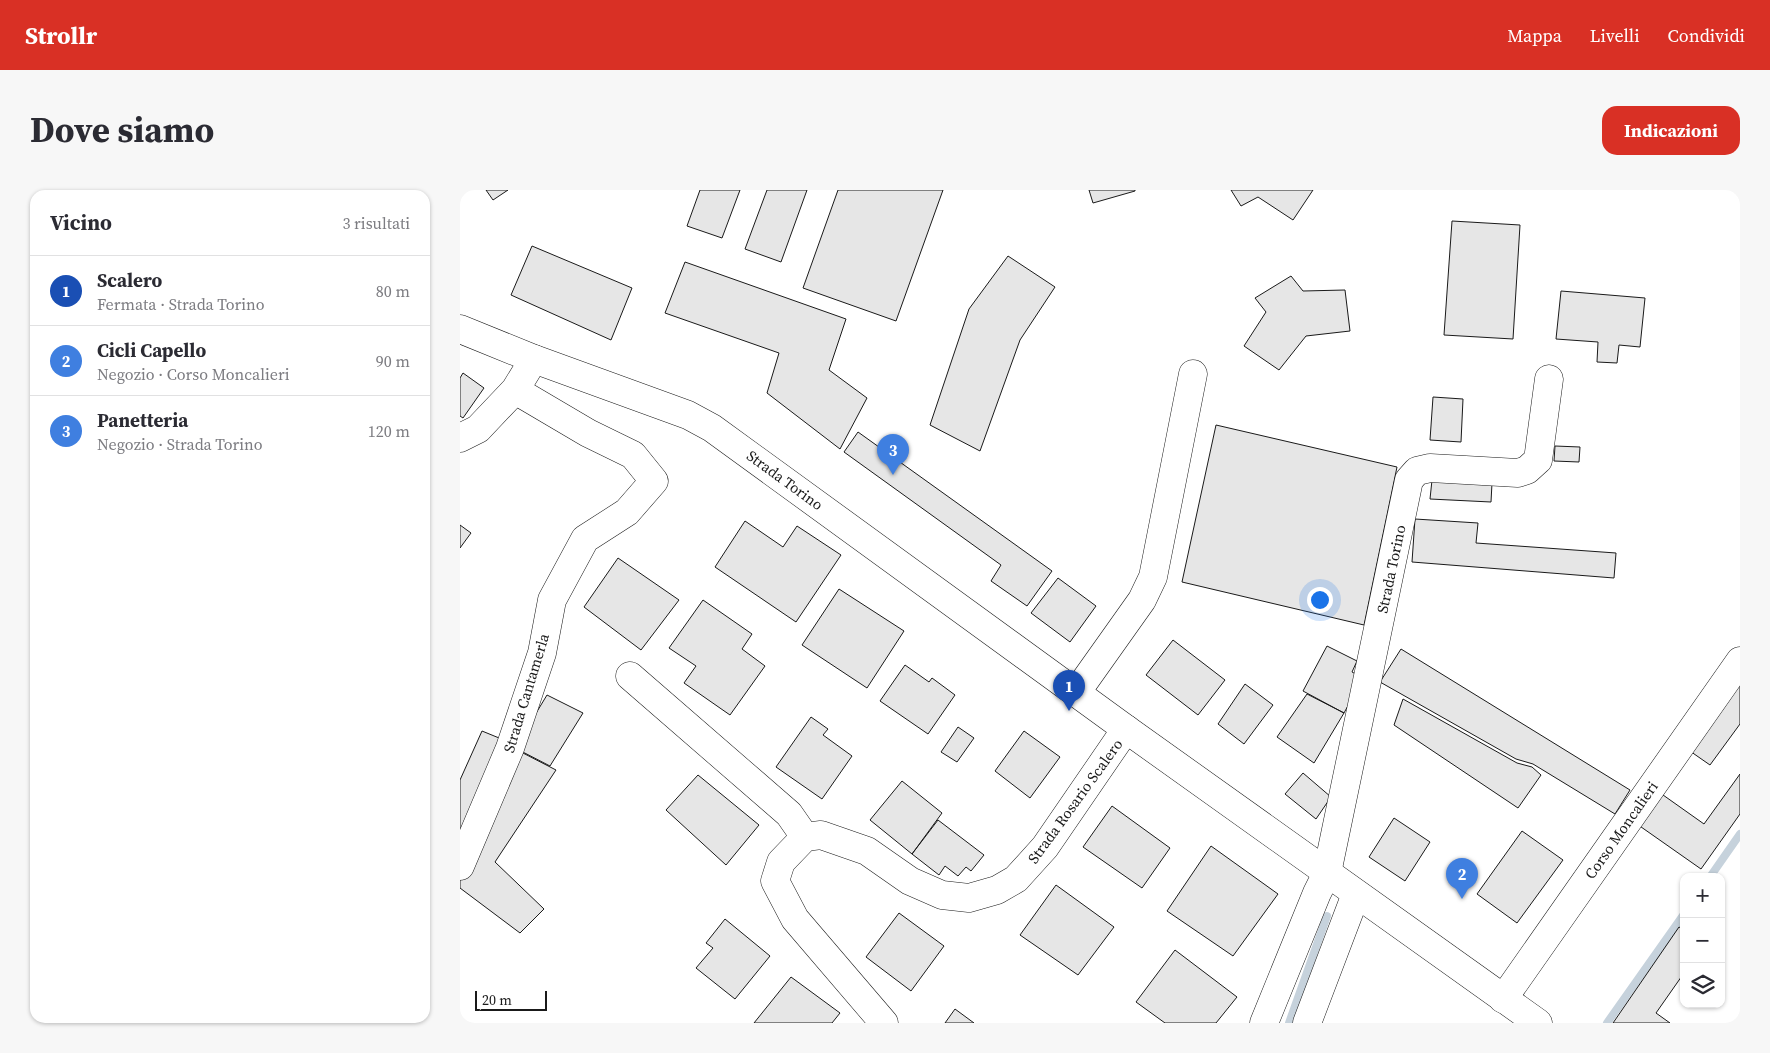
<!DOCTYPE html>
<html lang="it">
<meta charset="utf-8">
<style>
:root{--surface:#fff;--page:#f7f7f7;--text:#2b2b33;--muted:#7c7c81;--line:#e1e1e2;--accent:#d93025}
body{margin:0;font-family:"Source Serif 4",serif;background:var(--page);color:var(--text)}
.controls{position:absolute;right:15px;bottom:15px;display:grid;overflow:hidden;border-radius:10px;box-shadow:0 1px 4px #0004}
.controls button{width:45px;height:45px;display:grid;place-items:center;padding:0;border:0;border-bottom:1px solid var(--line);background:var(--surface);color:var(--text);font:25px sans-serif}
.scale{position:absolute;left:15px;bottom:12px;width:72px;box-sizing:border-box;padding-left:5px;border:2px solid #1a1a1a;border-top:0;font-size:14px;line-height:18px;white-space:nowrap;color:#1a1a1a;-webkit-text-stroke:4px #fff;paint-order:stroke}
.you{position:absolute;left:859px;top:409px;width:18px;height:18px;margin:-12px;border:4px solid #fff;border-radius:50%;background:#1a73e8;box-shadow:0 0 0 8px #1a73e833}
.badge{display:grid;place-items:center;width:32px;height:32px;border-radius:50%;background:var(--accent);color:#fff;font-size:16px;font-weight:700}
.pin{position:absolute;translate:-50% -41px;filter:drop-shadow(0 1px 2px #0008)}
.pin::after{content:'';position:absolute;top:26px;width:18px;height:15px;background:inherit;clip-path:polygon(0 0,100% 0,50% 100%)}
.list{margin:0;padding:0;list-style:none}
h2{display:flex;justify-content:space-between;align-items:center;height:65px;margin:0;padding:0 20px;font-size:21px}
h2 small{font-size:16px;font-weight:400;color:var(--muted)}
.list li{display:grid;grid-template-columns:32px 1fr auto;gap:15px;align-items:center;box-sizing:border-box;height:70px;padding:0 20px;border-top:1px solid var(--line)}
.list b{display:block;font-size:19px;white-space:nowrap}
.list p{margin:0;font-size:16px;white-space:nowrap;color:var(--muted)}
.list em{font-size:16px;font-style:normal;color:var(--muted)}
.icon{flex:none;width:28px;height:28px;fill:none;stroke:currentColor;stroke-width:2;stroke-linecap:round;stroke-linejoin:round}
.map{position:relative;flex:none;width:1280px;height:833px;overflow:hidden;border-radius:15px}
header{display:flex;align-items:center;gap:30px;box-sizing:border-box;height:70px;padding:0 25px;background:var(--accent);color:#fff}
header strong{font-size:24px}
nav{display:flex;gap:28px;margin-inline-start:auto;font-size:18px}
.intro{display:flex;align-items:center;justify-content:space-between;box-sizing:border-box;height:120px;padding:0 30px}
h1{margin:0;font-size:35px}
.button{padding:12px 22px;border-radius:15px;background:var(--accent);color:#fff;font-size:18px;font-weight:700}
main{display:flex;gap:30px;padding:0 30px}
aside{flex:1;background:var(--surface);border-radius:15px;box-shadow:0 1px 4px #0004}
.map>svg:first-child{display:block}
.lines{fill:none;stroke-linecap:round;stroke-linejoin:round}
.stream{stroke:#c6d2dc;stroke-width:8}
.building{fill:#e6e6e6;stroke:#1a1a1a}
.minor-casing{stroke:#1a1a1a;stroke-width:29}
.major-casing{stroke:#1a1a1a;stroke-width:29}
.minor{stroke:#fff;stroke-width:28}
.major{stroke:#fff;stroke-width:28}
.labels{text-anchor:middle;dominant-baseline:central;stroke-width:4;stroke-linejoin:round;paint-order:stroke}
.street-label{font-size:15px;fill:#1a1a1a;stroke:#fff}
</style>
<header>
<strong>Strollr</strong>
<nav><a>Mappa</a><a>Livelli</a><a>Condividi</a></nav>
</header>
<div class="intro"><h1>Dove siamo</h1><a class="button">Indicazioni</a></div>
<main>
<aside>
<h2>Vicino<small>3 risultati</small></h2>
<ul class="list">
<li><span class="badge" style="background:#1a4fb4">1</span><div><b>Scalero</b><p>Fermata · Strada Torino</p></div><em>80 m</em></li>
<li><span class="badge" style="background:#3f7fe0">2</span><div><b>Cicli Capello</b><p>Negozio · Corso Moncalieri</p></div><em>90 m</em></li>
<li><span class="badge" style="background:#3f7fe0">3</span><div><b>Panetteria</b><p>Negozio · Strada Torino</p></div><em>120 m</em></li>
</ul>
</aside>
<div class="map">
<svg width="1280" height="833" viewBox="0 0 1280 833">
<rect width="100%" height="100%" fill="#fff"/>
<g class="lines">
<!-- stream -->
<path class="stream" d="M1250,687l30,-43
M829,833l38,-107
M1147,833l77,-109"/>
</g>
<!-- building -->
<path class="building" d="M26,0h22l-15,10z
M240,0h40l-18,48 -35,-12z
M307,0h40l-26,72 -36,-13z
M378,0h105l-47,131 -93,-33z
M629,0h46v1l-42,12z
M771,0h82l-20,30 -35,-23 -17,9z
M992,31l68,4 -7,114 -69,-4z
M72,56l100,42 -21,52 -100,-45z
M548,66l47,31 -35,53 -40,111 -50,-26 39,-116z
M225,72l161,57 -17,51 38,28 -27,51 -73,-56 12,-40 -114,-40z
M831,86l12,15 42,-1 5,41 -44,5 -27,34 -35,-24 22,-34 -11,-14z
M1101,101l84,7 -5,49 -21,-2 -2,18 -20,-1 1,-20 -42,-3z
M3,183l21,15 -21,30 -3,-2v-38z
M973,207l30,2 -2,43 -31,-2z
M756,235l181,42 -33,158 -182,-43z
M398,242l194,139 -25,35 -36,-25 10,-16 -157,-113z
M1095,256l25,1 -1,15 -25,-1z
M972,290l60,3 -1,19 -61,-3z
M955,329l63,4 -2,20 140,10 -2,25 -202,-16z
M285,331l38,26 14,-21 44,29 -45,67 -81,-55z
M0,335l11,8 -11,15z
M158,368l61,42 -38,50 -57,-43z
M598,388l38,28 -26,36 -39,-29z
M379,399l65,42 -37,57 -65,-43z
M243,410l49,34 -10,15 23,17 -35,49 -46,-32 12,-17 -27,-18z
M713,450l52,40 -27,35 -52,-40z
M867,456l30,15 -5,11 11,6 -19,35 -41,-22z
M941,459l229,141 -15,24 -82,-50 -17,-5 -136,-77z
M445,475l24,17 3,-4 23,17 -27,39 -48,-33z
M1280,486v48l-30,41 -23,-16z
M785,494l28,21 -29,39 -26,-20z
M847,504l37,19 -30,50 -37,-26z
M87,505l36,18 -33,53 -35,-18z
M943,509l114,64 15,4 9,8 -23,33 -124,-83z
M351,527l17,12 -5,6 29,21 -30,43 -46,-32z
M498,537l16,11 -17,24 -16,-10z
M22,541l22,9 -44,101v-61z
M564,541l36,26 -30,41 -35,-27z
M61,562l35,18 -61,92 49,47 -24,24 -60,-45v-9z
M843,583l28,24 -15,22 -31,-25z
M1280,584v40l-39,55 -67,-47 22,-32 48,34z
M238,585l61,50 -33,40 -60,-55z
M442,591l40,32 -30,41 -42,-34z
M652,616l58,42 -28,40 -59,-41z
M934,628l36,24 -25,39 -36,-24z
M478,630l46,35 -13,16 -5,-4 -8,9 -13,-10 -6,9 -27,-21z
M1062,641l41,29 -46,63 -40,-29z
M751,656l67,48 -45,62 -66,-45z
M596,695l58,42 -36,48 -58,-40z
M439,723l45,33 -33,45 -45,-34z
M265,729l45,37 -35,43 -39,-31 17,-20 -7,-5z
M1219,737l5,3v43l-28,40 14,10h-57z
M715,760l62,47 -21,26h-51l-29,-21z
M331,787l49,36 -8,10h-78z
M495,819l19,14h-29z"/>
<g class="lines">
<defs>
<path id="minor" d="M0,248l18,-9 37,-39 19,-31
M170,486l159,138 16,23
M616,503l66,-93 11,-23 40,-203
M0,676l50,-118 32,-95 10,-53 33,-61 42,-27 27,-31 -21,-26 -45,-22 -73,-43
M1043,809l237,-338
M424,833l-89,-104 -20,-38 6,-19 24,-25 16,-2 46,16 43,30 32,14 27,3 28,-8 19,-11 29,-32 81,-118
M804,833l53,-130 10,-20 82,-393 8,-9 13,-3 88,5 9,-3 11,-10 11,-81
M847,833l49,-129"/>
<path id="major" d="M0,139l74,30 154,56 24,13 414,301 412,294"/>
</defs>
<!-- minor casing -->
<use href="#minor" class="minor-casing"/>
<!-- major casing -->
<use href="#major" class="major-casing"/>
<!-- minor -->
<use href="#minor" class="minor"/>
<!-- major -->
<use href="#major" class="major"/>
</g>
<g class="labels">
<!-- street labels -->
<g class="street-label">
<text transform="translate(325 290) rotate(36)">Strada Torino</text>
<text transform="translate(931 379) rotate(-78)">Strada Torino</text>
<text transform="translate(66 503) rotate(-73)">Strada Cantamerla</text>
<text transform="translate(615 611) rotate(-54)">Strada Rosario Scalero</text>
<text transform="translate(1161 640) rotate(-55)">Corso Moncalieri</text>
</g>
</g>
</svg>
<div class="controls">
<button>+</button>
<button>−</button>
<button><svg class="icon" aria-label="layers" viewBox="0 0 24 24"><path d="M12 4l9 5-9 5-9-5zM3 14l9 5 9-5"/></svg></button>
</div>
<div class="scale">20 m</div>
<div class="you"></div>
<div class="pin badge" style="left:609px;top:521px;background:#1a4fb4">1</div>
<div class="pin badge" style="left:1002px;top:709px;background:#3f7fe0">2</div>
<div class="pin badge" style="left:433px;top:285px;background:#3f7fe0">3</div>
</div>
</main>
